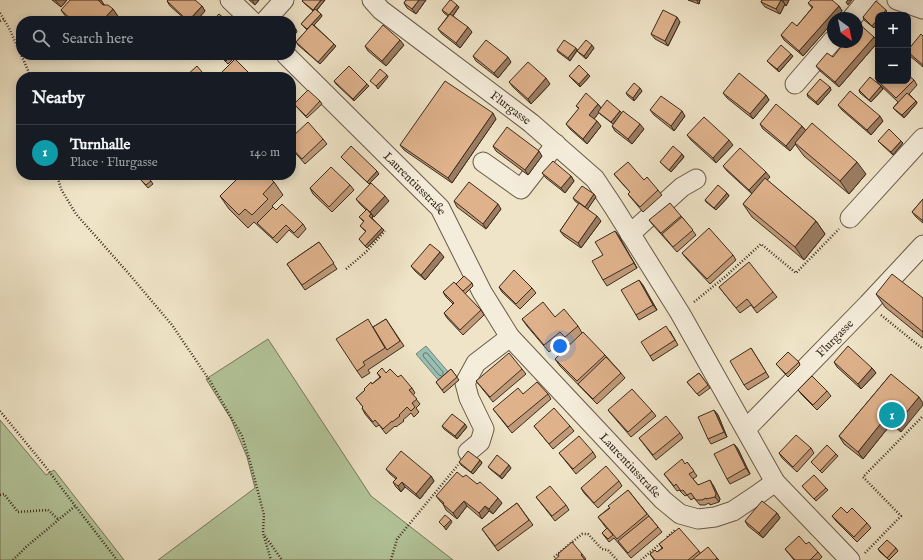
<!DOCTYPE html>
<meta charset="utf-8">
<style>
:root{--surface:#171b24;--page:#20242c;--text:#f1f3f6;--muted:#9ea1a6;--line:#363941;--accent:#c59692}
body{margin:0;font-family:"IM FELL English",serif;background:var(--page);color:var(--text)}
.controls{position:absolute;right:12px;top:12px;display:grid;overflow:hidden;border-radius:8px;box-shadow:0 2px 10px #0003}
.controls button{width:36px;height:36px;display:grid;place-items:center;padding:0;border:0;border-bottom:1px solid var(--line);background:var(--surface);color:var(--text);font:20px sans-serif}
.compass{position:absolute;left:827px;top:12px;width:36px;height:36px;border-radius:50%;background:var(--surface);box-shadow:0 2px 10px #0003;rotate:147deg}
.you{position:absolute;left:560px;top:346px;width:14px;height:14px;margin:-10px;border:3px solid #fff;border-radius:50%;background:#1a73e8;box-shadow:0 0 0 6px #1a73e833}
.badge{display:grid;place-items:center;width:26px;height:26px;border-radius:50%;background:var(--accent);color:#fff;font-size:13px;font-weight:700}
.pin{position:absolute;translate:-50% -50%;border:2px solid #fff;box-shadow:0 1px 4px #0006}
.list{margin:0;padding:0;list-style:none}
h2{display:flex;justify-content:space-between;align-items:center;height:52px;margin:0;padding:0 16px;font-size:17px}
h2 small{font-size:13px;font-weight:400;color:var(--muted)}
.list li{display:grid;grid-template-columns:26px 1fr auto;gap:12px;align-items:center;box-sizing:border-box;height:56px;padding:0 16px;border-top:1px solid var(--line)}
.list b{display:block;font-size:15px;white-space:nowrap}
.list p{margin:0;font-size:13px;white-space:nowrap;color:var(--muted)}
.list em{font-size:13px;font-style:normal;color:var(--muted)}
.icon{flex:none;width:22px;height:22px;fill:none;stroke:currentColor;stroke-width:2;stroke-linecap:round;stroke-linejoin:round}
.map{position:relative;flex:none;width:923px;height:560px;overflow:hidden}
.search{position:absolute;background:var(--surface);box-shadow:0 2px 10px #0003;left:16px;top:16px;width:280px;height:44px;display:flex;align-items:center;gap:10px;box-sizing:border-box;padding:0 14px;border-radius:16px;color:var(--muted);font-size:15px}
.panel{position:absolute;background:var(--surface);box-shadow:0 2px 10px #0003;left:16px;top:72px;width:280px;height:108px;border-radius:16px}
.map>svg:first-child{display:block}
.green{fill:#b3c59a;stroke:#77785c}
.water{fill:#9abfb4;stroke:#748478}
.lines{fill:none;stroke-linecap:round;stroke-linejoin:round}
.shore{stroke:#6a7669;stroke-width:1}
.minor-casing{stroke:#685a48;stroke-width:21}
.path{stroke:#3b2c1e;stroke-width:2.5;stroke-dasharray:1 2;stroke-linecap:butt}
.minor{stroke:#f5eddb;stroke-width:19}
.wall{fill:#c09978;stroke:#3b2c1e}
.shaded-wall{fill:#9c7d62;stroke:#3b2c1e}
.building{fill:#dfb28c;stroke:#3b2c1e}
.labels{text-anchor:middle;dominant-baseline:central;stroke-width:3.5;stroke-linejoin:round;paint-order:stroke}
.street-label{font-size:12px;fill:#3b2c1e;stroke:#f5eddb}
</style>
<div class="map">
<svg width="923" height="560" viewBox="0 0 923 560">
<rect width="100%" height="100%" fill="#efe4c7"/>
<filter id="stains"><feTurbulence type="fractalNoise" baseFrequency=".005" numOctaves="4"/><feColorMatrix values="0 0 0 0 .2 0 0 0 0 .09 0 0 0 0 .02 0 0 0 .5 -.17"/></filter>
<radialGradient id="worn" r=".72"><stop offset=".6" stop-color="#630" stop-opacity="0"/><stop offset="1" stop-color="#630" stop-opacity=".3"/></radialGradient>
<!-- green -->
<path class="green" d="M268,339l103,157 82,64h-295l97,-72 -8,-31 -16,-38 -25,-40z
M0,420l46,55 8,-5 70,90h-124z"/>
<!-- water -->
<path class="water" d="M426,346l24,28 -10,8 -24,-28z"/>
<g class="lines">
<!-- shore -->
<path class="shore" d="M442,376l-3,-1 -16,-19v-1l1,-2h3l16,19v3"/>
<defs>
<g id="minor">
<path d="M230,0l22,21"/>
<path id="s1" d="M372,0l9,10 150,113 64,56 18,27 67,107 95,169 75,78"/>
<path d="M897,0l26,9"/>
<path d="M852,18l15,-18"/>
<path d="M265,21l19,-21"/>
<path id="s2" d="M286,55l154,153 42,84 28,45 153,163 17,14 18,5 17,-2 18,-6 24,-16 18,-13"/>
<path d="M795,84l38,-44"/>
<path d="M483,162l38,27 35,-45"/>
<path d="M850,218l73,-80"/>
<path d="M630,234l52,-47 14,-8"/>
<path id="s3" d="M746,429l122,-125 55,-59"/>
<path d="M468,452l12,-10 4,-13 -15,-31 -4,-15 11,-20 34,-26"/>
</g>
</defs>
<!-- minor casing -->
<use href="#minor" class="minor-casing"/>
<!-- path -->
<path class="path" d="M0,13l9,15 22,49
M0,21l4,-2
M57,175l4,14 15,25 53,60 43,51 38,56 32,55 9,29 13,50 -1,18 8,27
M346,269l20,-17 19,-21
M694,302l32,-26 35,-32 35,29 43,-44
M881,315l42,34
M0,411l45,55 15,20 57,74
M0,495l4,-1 14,18 30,-2 11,10
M265,536l17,24
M667,537l8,-7
M865,553l36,-37 -38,-39 60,-61
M554,557l28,-23h6l14,15 6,1 9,10
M13,560l13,-13 49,-41
M391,560l6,-21 61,-74
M641,560l21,-18"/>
<!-- minor -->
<use href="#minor" class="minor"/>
</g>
<!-- wall -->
<path class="wall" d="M52,0h15l-6,7z
M101,0l3,5 9,4 8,12h-52l-8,-11z
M249,0h10l-4,5z
M303,0h22l-8,10 5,6 -8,9 22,21 -16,18 -22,-19 -2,-3 11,-12 -6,-6 12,-13 -9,-8 -2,-2z
M406,0h20l-10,14 -9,-6 -3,-5z
M688,0h12l-1,4z
M762,0h27l-3,6 -1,-2 -5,10 -15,-7 -4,-5z
M167,1l35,5 3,5 -9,10h-9l-17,-15z
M808,3l31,3 3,5 -6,7h-3v4l-30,34 -19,-16 -3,-5 16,-9 15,-18z
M457,5l2,2 -6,9 19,16 -12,16 -18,-14 -4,-5 10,-13 -4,-3 -2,-3z
M886,10l1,3 -2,2h-7l-4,13 -10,-8 -1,-3z
M680,22l-12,24 -13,-7 -4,-5z
M923,36v31l-13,-11 -2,-3v-3z
M874,37l4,5 -39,45 -19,-16 -4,-5z
M404,45l-18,21 -18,-15 -3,-5z
M594,48l-8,11 -7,-6 -2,-2 -7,10 -12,-9 -1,-2h20z
M221,55h16l-9,9 -6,-6 -1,-2z
M473,56l38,6 -13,16 -22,-17z
M793,56l-14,16 -10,-9 -2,-2z
M202,72l2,2 -3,3h-13l-1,-2z
M250,74l1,3h-34z
M588,74l2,2 -10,11 -11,-11z
M875,78l39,2 3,5 -8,9 7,7 1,2 -13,15 -9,-8 -2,-2 5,-6 -20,-19z
M334,81l33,3 2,2 -15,15 -18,-17z
M509,82l41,2 -19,20 -18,-17z
M881,86l2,3 -12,13 -11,-9 -1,-3z
M830,87l1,3 -13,15 -10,-8 -1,-3z
M642,91l-8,10 -6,-5 -2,-3z
M723,93l43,2 3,5 -16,19 -26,-21z
M320,101l2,3 -15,14 -13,-14z
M598,104l3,4 21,5 -9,11 -13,-10 -1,-2 -5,7 7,7 -14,18 -17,-15 -4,-5 13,-15 -3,-3z
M838,105l45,16 -12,14 -29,-25z
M650,110l35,6 -11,15 -20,-16z
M496,119l-44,64 -48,-33 -4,-5z
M760,124l42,2 4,5 60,43 -17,20 -45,-38 -9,-12 -5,7 -27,-22z
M612,126l32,3 -12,15 -17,-13z
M687,135l46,10 -17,18 -25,-23z
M291,138l32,1 4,5 -22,20 -14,-16z
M878,141h23l2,2 -10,12 -13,-12z
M493,146l49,10 -14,19 -32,-24z
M682,154l2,3 -13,15 -9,-8 -2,-2z
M341,157l38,17 -10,10 -26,-25z
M723,166l47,11 -3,3 49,41 9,13 -21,26 -52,-43 -9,-13 9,-10 -25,-23z
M542,173l29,3 3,5 -9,12 -19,-15z
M614,174l30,6 14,10 4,5 -19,17 -11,-13 -4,-5 2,-2 -12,-13z
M141,180l10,1 2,3 -5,4z
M274,182l9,13 -11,11 4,4 27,14 3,5 -8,9 -9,-8 -12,13 -23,-21 -6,6 -19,-19 -9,-13z
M350,185l4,5 -22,22 -19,-18 -3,-6z
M727,193l2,3 -13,14 -10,-8 -1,-2z
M596,197l-9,12 14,12 -20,27 -17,-12 -4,-5 19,-27 -4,-3 -2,-3z
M356,199l33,2 -17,17 12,12 -17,18 -8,-9 7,-7 -6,-6 4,-4 -5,-5 7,-7 -6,-6z
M923,199v24l-7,-6 -4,-5z
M454,201l47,8 -15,20 -29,-22z
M681,216l15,19 -19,17 -24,-27 -4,-5z
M615,231l22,37 -30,18 -4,-6v-25z
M319,242l18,27 -32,21 -18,-26z
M682,253l51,2 3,5 -26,24 -24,-26z
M444,257l-19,23 -10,-9 -4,-5z
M639,280l18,30 -18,10 -3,-5z
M472,283l1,3 -8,8 16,16 3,5 -21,20 -16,-17 -3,-5 9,-9 -7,-7 -3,-5 13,-8z
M499,287l33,1 4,5 -16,16 -18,-17z
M719,287l54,5 4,5 -20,16 -6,-8 -11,8z
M876,294l47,4v40l-38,-31z
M555,317l23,9 4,7 23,22 16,18 4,5 -28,26 -37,-38 -5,-7 15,-15 -5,-5 -16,13 -22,-26 -5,-7z
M386,319l18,27 -36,24 2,3 -8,5 -5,-7 16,-44z
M670,331l8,14 -25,16 -3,-5z
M751,348l18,29 -21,13 -4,-5z
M799,362l1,3 -12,12 -12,-13z
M834,362l38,6 4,5 -15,16 -24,-22z
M451,369l8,11 -15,13 -8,-11z
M522,369l4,5 -33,28 -17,-21z
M377,373h9l12,4 14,11 3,5 -2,2 7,9 -4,4 3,4 -5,5 -3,-4 -8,7 1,1 -8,6 -1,-1 -9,8 -7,-9 -3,2 -11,-13 -3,-6 1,-1 -7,-9 24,-21z
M699,373l11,15 -11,8 -12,-14z
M891,374l10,58 -10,-8 -28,35 -19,-15 -5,-8z
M798,390l29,1 4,5 -14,14 -15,-15z
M548,394l3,5 -39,34 -19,-24z
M608,410l44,1 4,5 -25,21 -19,-22z
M714,410l4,5 9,22 -16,7 -3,-5z
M442,426l25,1 -10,12 -13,-10z
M534,426h36l4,5 -21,18z
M680,433l3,5 -27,22 -17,-22z
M734,444l4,5 12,25 -20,10 -3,-5z
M811,448l3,5 -17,19 -15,-14 -3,-5z
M593,452l3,5 -20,17 -17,-21z
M836,454l2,2 -16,17 -11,-11z
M480,460l2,3 -9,11 -12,-9 -2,-3z
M687,462l10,14 -4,3 5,6h15l7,14 -1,3 -9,3 -1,-2 -4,2h-5l-6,-7 -3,2 -4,-5 -2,1 -6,-6 -2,1 -13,-17 21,-10z
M488,467l23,1 -9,11 -12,-10z
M386,469l45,7 3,5 -14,18 -15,-12 -4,5 -5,-5 -3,-5 3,-3 -6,-5z
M463,477l14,7 25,19 -9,11 -4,-3 -7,8 -15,-13 -10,13 -11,-9 -3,-6 -3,-3 -4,-5z
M619,481l3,5 -24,22 -14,-15 -3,-5z
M802,486l24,2 2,2 -12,11z
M628,490l34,42 -31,26 -17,-20 -5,4 -7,-9 5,-4 -9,-12 11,-9z
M536,497l30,8 3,5 -14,11z
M517,503l16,22 -35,26 -16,-22z
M777,513l3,5 -17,20 -15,-12 -3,-5z
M847,513l20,10 4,5 -14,14 -21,-21 -4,-5z
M659,544l40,7 1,2 17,5 2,2h-65l-4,-6 7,-2 5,-4z
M806,544l12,8 4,5 -3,3h-25l-9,-11z
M896,548l2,3 -9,9 -9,-8 -2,-3z
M582,554l4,5 -1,1 -26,-4z"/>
<!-- shaded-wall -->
<path class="shaded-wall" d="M55,0h12l-6,7z
M97,0h4l4,6z
M252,0h7l-4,5z
M321,0h4l-10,12 -2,-2z
M419,0h7l-10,14 -4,-5z
M697,0h3l-1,4 -2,-3z
M781,0l4,4 -5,10 -4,-5z
M783,0h6l-3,6 -3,-5z
M848,0h4l-4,5 -2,-3z
M457,5l2,2 -8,11 -2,-3z
M202,6l3,5 -9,10h-7z
M839,6l3,5 -6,7h-3v4l-30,34 -4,-5z
M113,9l8,12h-19z
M886,10l1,3 -2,2h-4z
M321,14l1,2 -13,15 -2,-2z
M677,17l3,5 -12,24 -3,-5z
M878,19v4l-4,5 -2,-2z
M468,27l4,5 -12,16 -4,-5z
M296,29l1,3 -6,7v-4z
M874,37l4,5 -39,45 -4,-5z
M400,40l4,5 -18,21 -4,-5z
M334,44l2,2 -16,18 -2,-2z
M592,45l2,3 -8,11 -2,-3z
M576,48l1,2 -7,11 -2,-3z
M791,54l2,2 -14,16 -2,-3z
M508,57l3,5 -13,16 -4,-5z
M588,74l2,2 -10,11 -1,-3z
M387,75l1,2 -10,12 -2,-3z
M546,78l4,6 -19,20 -3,-5z
M367,84l2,2 -15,15 -1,-2z
M881,86l2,3 -12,13 -2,-2z
M830,87l1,3 -13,15 -2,-3z
M640,88l2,3 -8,10 -1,-3z
M766,95l3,5 -16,19 -3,-5z
M916,101l1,2 -13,15 -2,-3z
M598,104l4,5 -9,11 -4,-5z
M620,111l2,2 -9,11 -2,-2z
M682,111l3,5 -11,15 -3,-5z
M493,113l3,6 -44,64 -4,-5z
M880,116l3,5 -12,14 -4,-5z
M597,121l4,5 -14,18 -4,-5z
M640,124l4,5 -12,15 -4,-5z
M802,126l4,5 -16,20 -4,-5z
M729,140l4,5 -17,18 -3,-5z
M901,141l2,2 -10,12 -2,-3z
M539,151l3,5 -14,19 -3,-5z
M682,154l2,3 -13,15 -2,-2z
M857,162l9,12 -17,20 -9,-13z
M377,171l2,3 -10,10 -2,-2z
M766,172l4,5 -17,18 -4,-5z
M571,176l3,5 -9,12 -4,-5z
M727,193l2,3 -13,14 -2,-2z
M594,194l2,3 -9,13 -2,-3z
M385,196l4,5 -15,16 -4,-5z
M498,204l3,5 -15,20 -3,-5z
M371,214l2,2 -2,3 -2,-3z
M597,216l4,5 -20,27 -3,-5z
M816,221l9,13 -21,26 -9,-13z
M382,228l2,2 -17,18 -2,-2z
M615,231l4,5 18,32 -3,-5z
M440,252l4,5 -19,23 -4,-5z
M639,280l4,5 14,25 -4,-5z
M872,368l4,5 -15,16 -3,-5z
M919,397l4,6v2l-22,27 -5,-7z
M714,410l4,5 9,22 -3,-5z
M886,417l5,7 -28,35 -5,-7z
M465,424l2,3 -10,12 -2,-3z
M734,444l4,5 12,25 -4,-6z
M480,460l2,3 -9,11 -2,-2z
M509,465l2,3 -9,11 -2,-3z
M431,476l3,5 -14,18 -4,-5z
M710,480l3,5 7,14 -1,3 -4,-5z
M402,482l3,5 -4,5 -3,-6z
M498,498l4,5 -9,11 -4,-5z
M464,501l3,5 -10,13 -4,-6z
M485,506l4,5 -7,8 -3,-6z
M777,513l3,5 -17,20 -4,-5z
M451,520l1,2 -6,8 -2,-3z"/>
<!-- building -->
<path class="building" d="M70,0h28l5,5h5l5,4 -11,12h-29l-12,-11z
M168,0h27l7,6 -14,15 -21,-20z
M303,0h18l-8,10 -11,-9z
M406,0h13l-7,9 -8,-6z
M450,0h1l6,5 -8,10 -7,-5z
M762,0h19l-5,9 -15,-7z
M811,0h21l7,6 -40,45 -18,-16 11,-13 5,4 16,-19 -5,-4z
M876,1l10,9 -5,5h-3v4l-6,7 -9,-9z
M315,9l6,5 -14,15 -6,-5z
M663,10l14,7 -12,24 -14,-7z
M219,14l6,5 2,-3 6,5h-21z
M450,14l18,13 -12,16 -18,-14z
M857,22l17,15 -39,45 -19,-16 11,-13 6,4 12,-15h12z
M312,24l22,20 -16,18 -22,-20z
M291,25l5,4 -5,6z
M383,25l17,15 -18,21 -17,-15z
M921,34l2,2v29l-15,-13v-2z
M486,40l22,17 -14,16 -21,-17z
M564,40l12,8 -8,10 -11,-8z
M586,40l6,5 -8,11 -7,-5z
M781,45l10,9 -14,15 -10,-8z
M221,55h11l-6,6 -5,-5z
M235,59l15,15 -3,3h-30z
M528,62l18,16 -18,21 -19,-17z
M579,65l9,9 -9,10 -10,-8z
M197,66l5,6 -5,5h-8l-2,-2z
M349,66l18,18 -14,15 -19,-18z
M380,69l7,6 -11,11 -6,-5z
M739,73l27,22 -16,19 -27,-21z
M878,74v7l-3,-3z
M908,75l6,5 -18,18 -18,-17h30z
M870,77l11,9 -12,14 -10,-10z
M820,79l10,8 -14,15 -9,-8z
M445,81l48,32 -45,65 -48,-33z
M634,83l6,5 -7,10 -7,-5z
M308,90l12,11 -14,15 -12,-12z
M850,91l30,25 -13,14 -29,-25z
M586,93l12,11 -9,11 8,6 -14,18 -17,-15 13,-16 -3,-2z
M907,93l9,8 -14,14 -9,-7z
M661,96l21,15 -11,15 -21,-16z
M607,100l13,11 -9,11 -13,-10z
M776,104l26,22 -16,20 -26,-22z
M623,111l17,13 -12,15 -16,-13z
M704,117l25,23 -16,18 -26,-23z
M308,122l15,17 -21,20 -11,-12v-9z
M812,123l45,39 -17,19 -45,-38z
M507,127l32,24 -14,19 -32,-24z
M889,129l12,12 -10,11 -13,-11z
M351,146l26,25 -10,11 -26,-25z
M673,146l9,8 -13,16 -9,-8z
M740,148l26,24 -17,18 -26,-24z
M553,161l18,15 -10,12 -19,-15z
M628,162l16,18 3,-3 11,13 -18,17 -12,-13 2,-2 -16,-18z
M331,167l19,18 -21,22 -19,-19z
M241,175h26l7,7 -11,12 5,5 -16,16 -7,-6 -6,6 -19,-19z
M146,176l5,5 -5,4 -5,-5z
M765,178l51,43 -21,26 -52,-43z
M469,182l29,22 -15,20 -29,-23z
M371,183l14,13 -15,16 -14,-13z
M718,185l9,8 -13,15 -9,-8z
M582,186l12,8 -9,13 -12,-9z
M923,199v21h-1l-10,-8z
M579,203l18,13 -19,27 -18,-12z
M670,203l11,13 -20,17 -12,-13z
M282,204l21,20 -9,9 -8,-8 -13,13 -16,-15 16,-16 3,3z
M367,209l4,5 -2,2 13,12 -17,18 -6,-7 7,-8 -6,-5 4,-5 -5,-4z
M682,217l11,13 -20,17 -11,-13z
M709,228l24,27 -26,24 -25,-26z
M615,231l19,32 -31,17 -11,-19 11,-6 -8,-13z
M319,242l15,21 -32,22 -15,-21z
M430,244l10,8 -19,23 -10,-9z
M749,262l24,30 -19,16 -7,-9 -11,9 -17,-21z
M514,270l18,18 -16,16 -17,-17z
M892,274l31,24v34l-47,-38z
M464,276l8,7 -9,8 -7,-7z
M639,280l14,25 -17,10 -15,-25z
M454,282l27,28 -21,20 -16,-17 10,-10 -11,-11z
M543,302l12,15 9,-8 14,17 -13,11 -5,-5 -16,13 -22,-26z
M368,319l17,29 -22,14 2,3 -8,6 -21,-32z
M386,319l14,22 -13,9 -14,-23z
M666,326l9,14 -25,16 -9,-14z
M583,332l22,23 -28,26 -22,-22z
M848,346l24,22 -14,16 -24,-22z
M751,348l15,24 -22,13 -14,-24z
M788,352l11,10 -13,12 -10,-10z
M509,353l13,16 -32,28 -14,-16z
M606,357l15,16 -28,26 -15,-15z
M382,368l4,5 4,-4 8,8 3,-2 11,13 -3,2 8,9 -5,4 3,4 -4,4 -4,-4 -8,8 1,1 -8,6v-1l-9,8 -8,-9 -2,2 -11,-14 1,-1 -7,-9 9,-8 -1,-1 7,-7 1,2 9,-7 -4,-4z
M451,369l6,8 -15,13 -6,-8z
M699,373l9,12 -11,9 -10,-12z
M891,374l28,23 -23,28 -10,-8 -28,35 -19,-16z
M812,376l15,15 -14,14 -15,-15z
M537,382l11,12 -40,33 -15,-18 25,-21 5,6z
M632,389l20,22 -24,21 -20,-22z
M554,408l16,18 -21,18 -15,-18z
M714,410l10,22 -16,7 -10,-22z
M452,414l13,10 -10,12 -13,-10z
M666,416l14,17 -27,22 -14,-17z
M796,435l15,13 -18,19 -14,-14z
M579,436l14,16 -20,17 -14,-16z
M734,444l12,24 -19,11 -13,-25z
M827,445l9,9 -16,17 -9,-9z
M401,451l30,25 -15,18 -14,-12 -4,4 -5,-4 4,-4 -11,-9z
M468,451l12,9 -9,12 -12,-10z
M497,455l12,10 -9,11 -12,-9z
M682,459l3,5 2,-2 7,9 -5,3 9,11 12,-5 6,14 -1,3 -9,2v-1l-4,2h-6l-5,-7 -4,2 -4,-5 -2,1 -5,-7 -2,2 -10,-12z
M606,466l13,15 -25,22 -13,-15z
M457,472l6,5 3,-2 11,9 3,-2 18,16 -9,11 -4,-3 -6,7 -15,-12 -11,12 -10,-9 1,-1 -8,-7z
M814,475l12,13 -12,11 -12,-13z
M550,486l16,19 -14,11 -16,-19z
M628,490l19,24 -30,25 -19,-22 12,-9 -2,-2z
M762,501l15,12 -18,20 -14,-12z
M517,503l12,17 -34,26 -13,-17z
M841,507l6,6 5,-5 15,15 -13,14 -22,-21z
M445,515l6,5 -7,7 -5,-5z
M649,516l9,11 -30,26 -10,-12z
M607,528l6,7 -5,4 -6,-6z
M679,528l20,23 -11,9h-33l-5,-6 5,-4 2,2 6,-4 -4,-4z
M799,536l7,8 3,-2 9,10 -8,8h-15l-10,-11z
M887,540l9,8 -9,10 -9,-9z
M572,542l10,12 -1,1 4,5h-31l5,-4 -1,-2z
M708,547l9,11 -2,2h-23z"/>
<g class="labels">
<!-- street labels -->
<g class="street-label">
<text stroke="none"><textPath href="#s1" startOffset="176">Flurgasse</textPath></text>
<text stroke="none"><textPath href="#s2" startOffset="182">Laurentiusstraße</textPath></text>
<text stroke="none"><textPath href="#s3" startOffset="127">Flurgasse</textPath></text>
<text stroke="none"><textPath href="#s2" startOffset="540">Laurentiusstraße</textPath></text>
</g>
</g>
<rect width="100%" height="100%" filter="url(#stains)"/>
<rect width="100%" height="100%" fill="url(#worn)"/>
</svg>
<div class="controls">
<button>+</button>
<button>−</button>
</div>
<svg class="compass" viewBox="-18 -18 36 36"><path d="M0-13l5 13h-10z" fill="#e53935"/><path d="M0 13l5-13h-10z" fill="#9ea1a6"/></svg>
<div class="you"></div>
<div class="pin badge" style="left:892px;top:415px;background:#0f9aa8">1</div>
<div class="search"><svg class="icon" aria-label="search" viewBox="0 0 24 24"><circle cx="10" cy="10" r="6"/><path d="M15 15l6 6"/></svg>Search here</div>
<section class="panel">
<h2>Nearby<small></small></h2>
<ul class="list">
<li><span class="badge" style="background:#0f9aa8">1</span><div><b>Turnhalle</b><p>Place · Flurgasse</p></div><em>140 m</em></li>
</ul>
</section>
</div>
